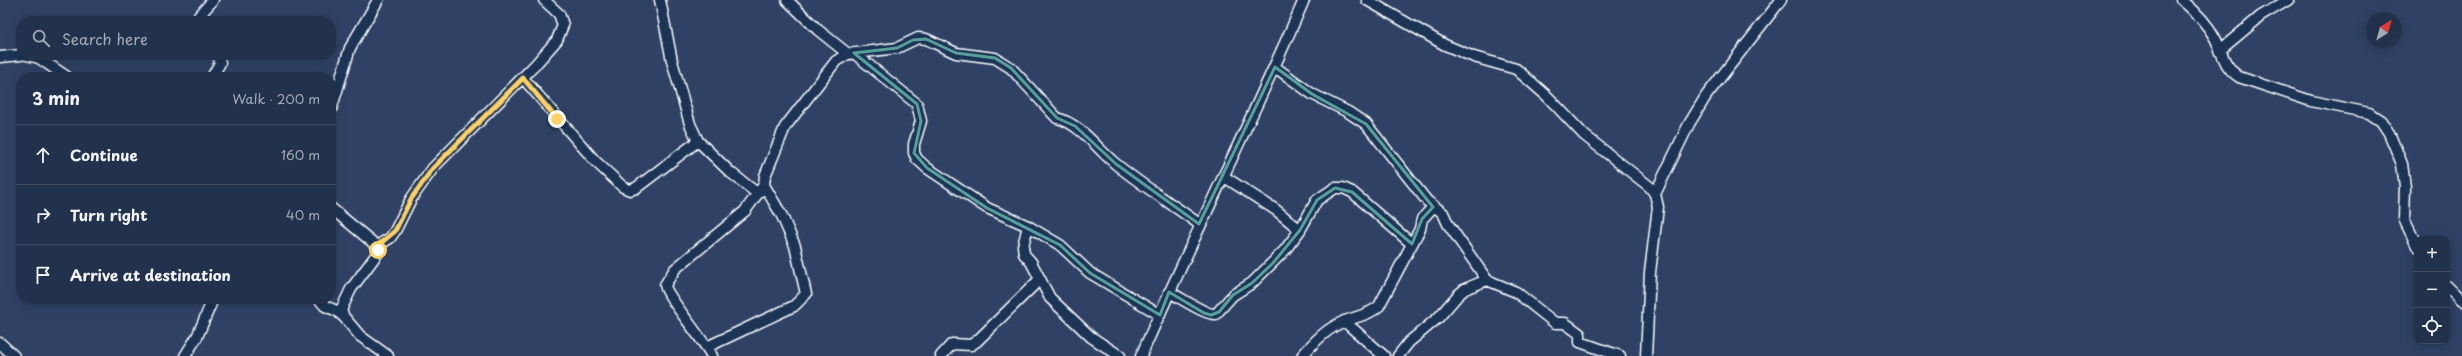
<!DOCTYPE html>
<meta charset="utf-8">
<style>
:root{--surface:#23324c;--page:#2b3a53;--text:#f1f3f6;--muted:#a3aab5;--line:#404d64}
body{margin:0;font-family:"Playpen Sans",sans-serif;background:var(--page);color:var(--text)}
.controls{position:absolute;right:12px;bottom:12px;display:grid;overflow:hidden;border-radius:8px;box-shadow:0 2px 10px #0003}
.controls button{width:36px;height:36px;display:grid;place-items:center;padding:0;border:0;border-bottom:1px solid var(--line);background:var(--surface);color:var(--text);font:20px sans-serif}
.compass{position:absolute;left:2366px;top:12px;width:36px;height:36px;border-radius:50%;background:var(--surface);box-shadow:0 2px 10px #0003;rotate:37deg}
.stop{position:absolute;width:12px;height:12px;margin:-9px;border:3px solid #ffd166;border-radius:50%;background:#fff}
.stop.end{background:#ffd166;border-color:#fff;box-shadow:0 1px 4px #0008}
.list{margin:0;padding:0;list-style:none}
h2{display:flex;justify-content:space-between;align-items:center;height:52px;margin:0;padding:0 16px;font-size:17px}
h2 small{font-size:13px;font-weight:400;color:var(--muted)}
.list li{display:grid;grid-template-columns:26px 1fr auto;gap:12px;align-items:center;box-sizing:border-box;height:60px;padding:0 16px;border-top:1px solid var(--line)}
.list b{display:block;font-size:15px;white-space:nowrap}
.list em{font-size:13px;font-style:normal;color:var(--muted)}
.icon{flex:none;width:22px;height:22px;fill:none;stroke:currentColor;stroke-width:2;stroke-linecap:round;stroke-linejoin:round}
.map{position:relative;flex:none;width:2462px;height:356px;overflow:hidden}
.search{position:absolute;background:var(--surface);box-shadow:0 2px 10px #0003;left:16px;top:16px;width:320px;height:44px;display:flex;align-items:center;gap:10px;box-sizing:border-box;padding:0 14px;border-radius:16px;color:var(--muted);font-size:15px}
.panel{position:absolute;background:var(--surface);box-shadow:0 2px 10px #0003;left:16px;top:72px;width:320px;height:232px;border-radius:16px}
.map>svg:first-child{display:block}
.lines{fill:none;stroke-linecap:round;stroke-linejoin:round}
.minor-casing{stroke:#fff;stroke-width:13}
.minor{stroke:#1d3557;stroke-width:10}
.route{stroke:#ffd166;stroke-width:5}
.marked{fill:none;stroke:#579f9a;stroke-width:3;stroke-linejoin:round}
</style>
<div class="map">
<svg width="2462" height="356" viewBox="0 0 2462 356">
<rect width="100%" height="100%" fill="#2f4265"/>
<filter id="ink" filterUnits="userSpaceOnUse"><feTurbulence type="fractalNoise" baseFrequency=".025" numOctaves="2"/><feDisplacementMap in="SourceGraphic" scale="8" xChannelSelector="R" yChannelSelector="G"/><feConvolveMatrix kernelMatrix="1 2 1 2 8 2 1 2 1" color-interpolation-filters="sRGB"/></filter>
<g filter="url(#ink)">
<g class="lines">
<defs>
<path id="minor" d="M660,0l12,61 18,63 8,17 32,31 28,22
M787,0l31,30 30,24
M1367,0l78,45 29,12 42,12 31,27 37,39 66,52 5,7 3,13 -8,65 -4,84
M2182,0c13,11 25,23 33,38 8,15 8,28 24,39l72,24 58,12 12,8 8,12 13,31 3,23 -1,32 13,27
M198,21l1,-5 14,-16
M2219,51l42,-35 27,-16
M854,53l63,51 4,17 -7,23v9l3,6 10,9 60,40 41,18 32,19 30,28 70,42
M26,55l13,3 28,19
M0,57l21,-2
M1275,67l37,27 36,18 18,12 61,77 16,12 5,11 39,56 29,12 39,31h10l15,11v8l40,14
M212,77l8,-14 -2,-8
M523,78l72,83 28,26 7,3 6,-2 62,-47
M331,110l19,-62 28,-48
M1223,176l53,34 24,20
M1655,194l34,-70 17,-28 75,-96
M331,208l46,38v8l-26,35 -10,21 3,7
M1028,226l-5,20 1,8 7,8 19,36 41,39 29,19
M377,246l13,-8 5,-7 16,-32 22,-31 102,-103 22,-25 6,-15 -4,-11 -15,-14
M2447,286l15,15
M1169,292c11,5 38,24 47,22l17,-19 19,-12 33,-33 15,-20 17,-30 18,-12h8l9,4 60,52
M319,299l6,7 12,5 7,6 16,19 28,20
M1344,321l40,35
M0,343l14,13
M707,347l87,-41 12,-12 -11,-48 -13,-30 -18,-31 1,-9 20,-49 51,-66 12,-7 49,-6 21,-10 8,1 30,14 39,5 16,10 46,50c24,6 41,32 60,47 26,21 55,39 82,59
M185,356l12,-19 16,-38
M712,356c-8,-15 -47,-62 -47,-71l10,-16 70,-58 19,-26
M941,356l11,-12 19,1 6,-4 63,-62
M1141,356c52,-119 111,-236 163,-356
M1302,356c12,-14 25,-28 43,-35 13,-5 24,-6 34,-15l41,-77 2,-10 11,-12
M1398,356l11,-14 30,-25 19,-22 7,-6 22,-9"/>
</defs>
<!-- minor casing -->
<use href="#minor" class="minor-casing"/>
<!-- minor -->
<use href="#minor" class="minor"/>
</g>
</g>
<g class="lines" filter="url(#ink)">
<!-- route -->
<path class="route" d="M378,250l-1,-4 18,-15 16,-32 22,-31 90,-90 34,41"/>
</g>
<!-- marked area -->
<path class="marked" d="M926,39l30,14 39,5 16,10 46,50 18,8 41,38 83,60 76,-157 37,27 54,30 67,83 -11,12 -10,25 -60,-52 -17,-4 -18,12 -17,30 -27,33 -21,20 -19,12 -14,17 -8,3 -7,-2 -35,-21 -9,23 -70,-42 -30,-28 -73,-37 -60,-40 -13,-15 7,-32 -4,-17 -63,-51 43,-5 16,-8z"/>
</svg>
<div class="controls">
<button>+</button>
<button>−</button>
<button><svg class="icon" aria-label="locate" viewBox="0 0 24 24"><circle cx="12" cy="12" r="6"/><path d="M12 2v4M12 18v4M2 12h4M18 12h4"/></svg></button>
</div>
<svg class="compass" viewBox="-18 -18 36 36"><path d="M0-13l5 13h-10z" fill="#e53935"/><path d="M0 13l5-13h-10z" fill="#a3aab5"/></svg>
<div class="stop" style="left:378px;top:250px"></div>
<div class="stop end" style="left:557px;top:119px"></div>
<div class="search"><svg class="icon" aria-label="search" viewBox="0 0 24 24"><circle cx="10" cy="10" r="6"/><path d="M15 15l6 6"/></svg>Search here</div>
<section class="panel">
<h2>3 min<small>Walk · 200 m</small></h2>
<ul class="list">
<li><svg class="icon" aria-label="ahead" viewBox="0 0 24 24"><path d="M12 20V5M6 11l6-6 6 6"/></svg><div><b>Continue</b></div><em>160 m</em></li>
<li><svg class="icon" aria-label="right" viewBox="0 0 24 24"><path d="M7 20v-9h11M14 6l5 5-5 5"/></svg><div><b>Turn right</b></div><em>40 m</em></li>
<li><svg class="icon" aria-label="arrive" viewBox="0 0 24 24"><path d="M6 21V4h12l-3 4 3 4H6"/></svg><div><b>Arrive at destination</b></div></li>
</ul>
</section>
</div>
